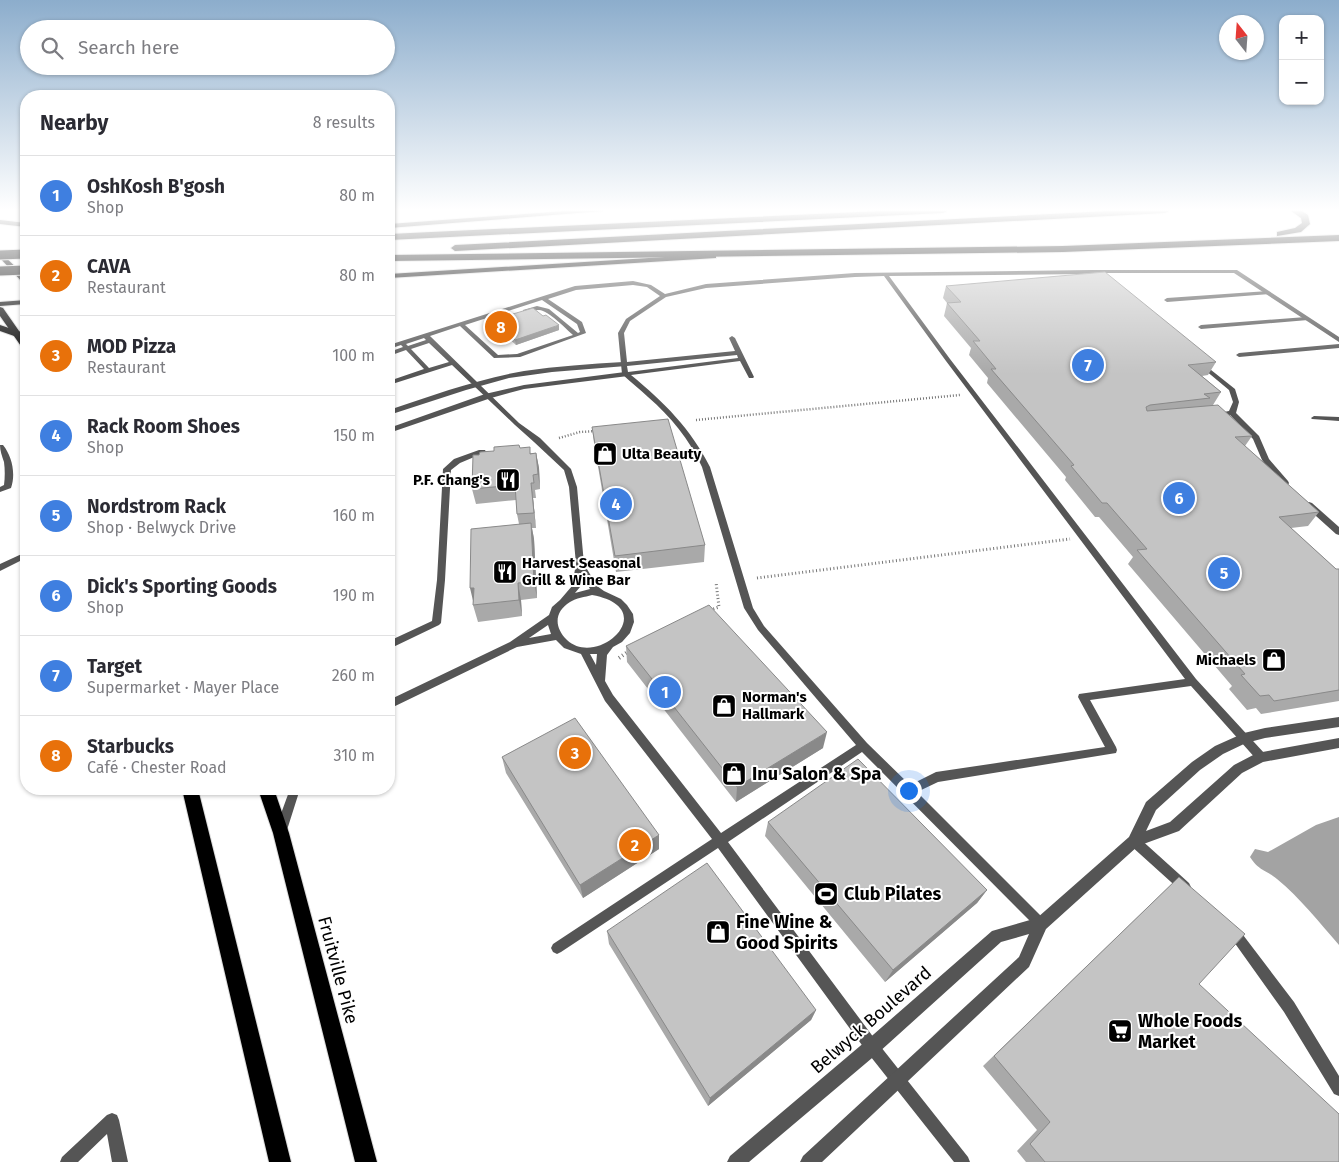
<!DOCTYPE html>
<meta charset="utf-8">
<style>
:root{--surface:#fff;--page:#f7f7f7;--text:#2b2b33;--muted:#7c7c81;--line:#e1e1e2;--accent:#d93025}
body{margin:0;font-family:"Fira Sans",sans-serif;background:var(--page);color:var(--text)}
.controls{position:absolute;right:15px;top:15px;display:grid;overflow:hidden;border-radius:10px;box-shadow:0 1px 4px #0004}
.controls button{width:45px;height:45px;display:grid;place-items:center;padding:0;border:0;border-bottom:1px solid var(--line);background:var(--surface);color:var(--text);font:25px sans-serif}
.compass{position:absolute;left:1219px;top:15px;width:45px;height:45px;border-radius:50%;background:var(--surface);box-shadow:0 1px 4px #0004;rotate:343deg}
.you{position:absolute;left:908px;top:790px;width:18px;height:18px;margin:-12px;border:4px solid #fff;border-radius:50%;background:#1a73e8;box-shadow:0 0 0 8px #1a73e833}
.badge{display:grid;place-items:center;width:32px;height:32px;border-radius:50%;background:var(--accent);color:#fff;font-size:16px;font-weight:700}
.pin{position:absolute;translate:-50% -50%;border:2px solid #fff;box-shadow:0 1px 5px #0006}
.list{margin:0;padding:0;list-style:none}
h2{display:flex;justify-content:space-between;align-items:center;height:65px;margin:0;padding:0 20px;font-size:21px}
h2 small{font-size:16px;font-weight:400;color:var(--muted)}
.list li{display:grid;grid-template-columns:32px 1fr auto;gap:15px;align-items:center;box-sizing:border-box;height:80px;padding:0 20px;border-top:1px solid var(--line)}
.list b{display:block;font-size:19px;white-space:nowrap}
.list p{margin:0;font-size:16px;white-space:nowrap;color:var(--muted)}
.list em{font-size:16px;font-style:normal;color:var(--muted)}
.icon{flex:none;width:28px;height:28px;fill:none;stroke:currentColor;stroke-width:2;stroke-linecap:round;stroke-linejoin:round}
.map{position:relative;flex:none;width:1339px;height:1162px;overflow:hidden}
.search{position:absolute;background:var(--surface);box-shadow:0 1px 4px #0004;left:20px;top:20px;width:375px;height:55px;display:flex;align-items:center;gap:12px;box-sizing:border-box;padding:0 18px;border-radius:28px;color:var(--muted);font-size:19px}
.panel{position:absolute;background:var(--surface);box-shadow:0 1px 4px #0004;left:20px;top:90px;width:375px;height:705px;border-radius:20px}
.map>svg:first-child{display:block}
.water{fill:#a3a3a3}
.lines{fill:none;stroke-linecap:round;stroke-linejoin:round}
.primary-casing{stroke:#dbdbdb;stroke-width:2}
.highway-casing{stroke:#dbdbdb;stroke-width:2}
.path-far2{stroke:#777;stroke-width:2.5;stroke-dasharray:1 2;stroke-linecap:butt}
.path-far1{stroke:#777;stroke-width:3;stroke-dasharray:1 2.5;stroke-linecap:butt}
.path{stroke:#777;stroke-width:4;stroke-dasharray:1 3;stroke-linecap:butt}
.lane{fill:#555;fill-rule:evenodd}
.street{fill:#555;fill-rule:evenodd}
.primary{fill:#000;fill-rule:evenodd}
.highway{fill:#000;fill-rule:evenodd}
.highway-bridge-casing{stroke:#dbdbdb;stroke-width:11;stroke-linecap:butt}
.highway-bridge{stroke:#000;stroke-width:9}
.wall{fill:#a9a9a9}
.shaded-wall{fill:#898989}
.building{fill:#c4c4c4;stroke:#898989}
.labels{text-anchor:middle;dominant-baseline:central;stroke-width:4;stroke-linejoin:round;paint-order:stroke}
.poi-label{font-size:15px;font-weight:bold;fill:#000;stroke:#fff;text-anchor:start}
.near-poi-label{font-size:18px;font-weight:bold;fill:#000;stroke:#fff;text-anchor:start}
.near-street-label{font-size:18px;fill:#000;stroke:#fff}
</style>
<div class="map">
<svg width="1339" height="1162" viewBox="0 0 1339 1162">
<rect width="100%" height="100%" fill="#fff"/>
<!-- water -->
<path class="water" d="M1339,817v128c-20,-23 -39,-47 -62,-66 -12,-10 -17,-7 -27,-22l5,-8 13,3 48,-27z"/>
<g class="lines">
<defs>
<path id="primary" d="M564,211h39l-214,17v-4z
M0,220l26,3v4l-26,-3z
M0,252l26,25v6h-3l-23,-25z
M713,254h3v4l-327,20v-4z
M26,300v4l-26,2v-4z
M0,307l3,1 23,33v9l-3,-1 -23,-33z
M182,789h16l93,373h-22z
M258,789h16l15,44 88,329h-22l-82,-329z"/>
<path id="highway" d="M880,211h67l-4,2 -554,27v-6z
M1108,211h61l-4,2 -710,38 -4,-3 4,-3z
M1291,211h11l6,4 2,9 -9,8 -24,4v-4l18,-4 7,-5 -1,-5z
M1339,235v6l-276,11 -674,9v-6l674,-9z
M0,325l21,7 1,2 -5,3 -17,-6z"/>
</defs>
<!-- primary casing -->
<use href="#primary" class="primary-casing"/>
<!-- highway casing -->
<use href="#highway" class="highway-casing"/>
<!-- path-far2 -->
<path class="path-far2" d="M696,420l264,-25
M559,438l21,-6 17,-1"/>
<!-- path-far1 -->
<path class="path-far1" d="M757,578l313,-39
M710,610l9,-3 -3,-25"/>
<!-- path -->
<path class="path" d="M619,658l10,-7"/>
<!-- lane -->
<path class="lane" d="M1091,270l8,6v2h-4l-5,-4 -201,2 61,83 246,320 69,75 1,3 -1,3 -4,2 -4,-2 -66,-74 -101,14 26,47 1,3 -1,3 -178,29 -21,10 128,128 2,4 -2,4 -4,2 -4,-2 -175,-176 -134,90 149,200 91,115 2,5h-16l-87,-110 -149,-204 -157,104 -4,2 -4,-2 -2,-4 2,-4 159,-105 -107,-138 -24,-47 -17,-6 -8,-8 -39,7 -128,62v-9l121,-58 39,-27 3,-8 8,-7 12,-14 4,-22 -7,-77 -5,-17 -30,-28 -19,-17 -63,-60 -63,20v-4l35,-12 -18,-19 -17,6v-4l14,-5 -2,-2 -12,4v-4l186,-59 58,-5 18,4 14,9 41,-10 149,-11zM884,276l62,85 239,318 -106,15 -1,3 27,50 -169,25 -26,13 -43,-42 -103,-117 -11,-18 -43,-141c-19,-38 -46,-65 -79,-92l109,-14 9,17h4l1,-1 -19,-39 -3,-2 -3,2 6,13 -108,11 -3,-29 6,-12 36,-24 40,-9 149,-11zM633,285l14,2 13,9 -34,23 -8,14 4,41c8,8 18,15 26,23 23,20 41,42 54,70l42,141 14,22 98,115 -135,88 -108,-138 -8,-14 2,-26 6,-8 9,-5 8,-9 4,-11 -1,-8 -6,-9 -6,-6 -17,-8 -7,-5 -13,-22 -7,-77 -6,-18 -31,-31 -21,-15 -89,-87 30,-10 34,32 26,-1 66,-24 -4,-11 -34,-23 28,-9zM542,300l35,24 3,8 -2,1 -29,-24 -12,-3 -14,4v2c5,0 11,-2 16,-2 10,1 26,18 34,25l-56,19 -19,1 -33,-30zM424,338l2,2 -18,6 -2,-2zM429,343l20,19 -20,6 -18,-19zM737,355l1,3 -110,14 -1,-6zM582,575l8,14 -15,4 5,-6zM592,595c71,13 6,74 -25,45 -13,-13 -13,-28 3,-38 6,-4 15,-5 22,-7zM548,625l3,9 -22,4zM590,654h7l-1,11z
M1268,291l3,2 -1,1 -103,8 -3,-2 3,-2z
M1306,317l3,2 -1,1 -107,9 -3,-2 3,-2z
M1339,344v4l-100,9 -3,-2 3,-2z
M1201,362l34,27 4,13 -3,11 23,23 10,23 19,22 1,2 -1,2h-6l-20,-25 -9,-21 -23,-24 -6,-1v-2l5,-1 4,-9 -4,-12 -30,-25 -1,-1z
M1314,416l25,1v4l-27,-2 -1,-1z
M0,445h3c9,11 13,29 8,43l-11,4v-5l4,-2c1,-8 1,-15 0,-23 -2,-6 -4,-11 -4,-17z
M479,450h6l1,2 -26,11 -9,7 -6,110 -4,43 -2,2 -50,24v-8l43,-20 5,-41 6,-111 11,-10z
M1309,502l3,1 27,24v8l-3,-1 -30,-27 -1,-2 1,-2z
M26,552v6l-26,13v-7z
M290,789h10l-13,41 -2,4 -4,1 -4,-1 -2,-4z
M1134,836l4,1 51,46 2,4 -2,4 -4,2 -4,-2 -51,-46 -2,-4 2,-4z
M1233,925l4,2 57,75 45,74v20l-5,-2 -50,-82 -55,-77 -2,-4 2,-4z
M112,1113l5,2 2,5 9,42h-16l-5,-28 -29,28h-18l2,-5 45,-42z"/>
<!-- street -->
<path class="street" d="M1091,270h146l102,67v5l-105,-69h-145l-1,-1z
M623,362h3v4l-74,6 -43,6 -43,12 -77,25v-5c44,-15 89,-31 135,-39 33,-5 66,-7 99,-9z
M625,372l4,2 -1,2 -104,13 -33,9 -102,35v-5l96,-34 39,-9z
M1339,717v10l-74,11 -19,5 -23,11 -23,16 -44,40 -10,21 24,-9 64,-57 23,-12 82,-15v10l-76,14 -21,11 -63,58 -41,15 -92,83 -17,38 -207,195h-22l3,-6 216,-199 10,-23 -28,8 -123,111 -129,109h-22l3,-6 136,-115 126,-110 45,-13 92,-81 17,-35 46,-40 23,-16 29,-13 21,-5z"/>
<!-- primary -->
<use href="#primary" class="primary"/>
<!-- highway -->
<use href="#highway" class="highway"/>
<defs>
<path id="highway-bridge" d="M0,255l26,-1
M0,271l26,-1"/>
</defs>
<!-- highway-bridge casing -->
<use href="#highway-bridge" class="highway-bridge-casing"/>
<!-- highway-bridge -->
<use href="#highway-bridge" class="highway-bridge"/>
</g>
<!-- wall -->
<path class="wall" d="M946,286l270,76 -8,13 -6,1 19,16 -8,13 39,31 -7,10 74,66 -11,14 -17,2 45,41h3v132l-78,13 -5,-6 -9,2 -18,-21 3,-3 -104,-122 5,-7 -34,-40h-4l-30,-37 1,-3 -79,-94 1,-5 -19,-23 2,-7 -27,-32 3,-13 -4,-5z
M543,316l16,14 -43,15 -22,-20 -1,-5z
M592,427l113,118 -1,17 -88,10 -22,-129z
M520,448l11,5h5l3,15 1,21 -5,1 1,8h-3l3,30h-4l2,11 3,59 -16,2 1,16 -44,6 -5,-17 46,-81 -2,-10 -1,-14 -40,4 -4,-15z
M626,646l197,102 -87,54 -109,-140z
M502,757l157,78v14l-76,49 -77,-125z
M768,822l219,68 -10,13 -92,79 -120,-146z
M1179,877l20,107 140,178h-313l-9,-11 20,-21 -54,-64z
M607,931l209,79 -5,10 -103,86 -99,-162z"/>
<!-- shaded-wall -->
<path class="shaded-wall" d="M559,325v5l-43,15 -1,-5z
M389,359h1l5,15 -6,2z
M536,453l3,15 1,21 -2,-15z
M531,483l2,15 3,30 -2,-15z
M531,523l3,16 3,59 -3,-16z
M518,583l3,17 1,16 -3,-16z
M470,588h4v17z
M827,732l-4,16 -87,54 1,-15z
M659,835v14l-76,49 -3,-13z
M987,890l-10,13 -92,79 8,-12z
M816,1010l-5,10 -103,86 2,-8z"/>
<!-- building -->
<path class="building" d="M1105,272l111,90 -28,3 33,27 -17,2 6,4 -60,7 -4,2 1,4 71,-6 34,31 -17,1 84,75 -40,5 57,52h3v121l-65,11 -5,-6 -9,1 -19,-21 4,-1 -108,-124 10,-1 -40,-46h-5l-31,-37 3,-1 -83,-96h5l-23,-28h7l-33,-38 14,-1 -15,-16z
M533,308l10,8 3,-1 13,10 -44,15 -22,-20z
M668,419l37,126 -90,11 -23,-129z
M519,445l1,3 10,-1v7l6,-1 2,21 -5,1 1,8h-3l3,30 -17,1 -2,-29 -43,4 1,-34h6l1,-3 14,-1v-4z
M531,523l3,59 -16,1 1,17 -46,5 1,-17h-4l1,-59z
M709,605l118,127 -90,55 -111,-141z
M575,718l84,117 -79,50 -78,-128z
M858,759l129,131 -94,80 -125,-148z
M707,863l109,147 -106,88 -103,-167z
M1179,877l66,57 -46,50 140,130v48h-294l-15,-18 20,-22 -56,-66z"/>
<!-- sky -->
<linearGradient id="sky" x2="0" y2="1"><stop stop-color="#8cadcc"/><stop offset="0.56" stop-color="#fff"/><stop offset="1" stop-color="#fff" stop-opacity="0"/></linearGradient>
<rect width="1339" height="374" fill="url(#sky)"/>
<!-- icons -->
<defs>
<symbol id="shop-square" viewBox="-11 -11 22 22"><rect x="-9" y="-9" width="18" height="18" rx="4" fill="#000" stroke="#fff"/><path d="M-5-2.5h2.3a2.7 3.5 0 0 1 5.4 0H5L5.5 6h-11ZM-1.5-2.5h3a1.5 2.3 0 0 0-3 0Z" fill="#fff"/></symbol>
<symbol id="restaurant-square" viewBox="-11 -11 22 22"><rect x="-9" y="-9" width="18" height="18" rx="4" fill="#000" stroke="#fff"/><path d="M-5-6h1v4h1v-4h1v4h1v-4h1v5L-1.5 .5V6h-2V.5L-5-1ZM5-6V6H3V1.5H1.5Q1.5-4 5-6Z" fill="#fff"/></symbol>
<symbol id="stadium-square" viewBox="-11 -11 22 22"><rect x="-9" y="-9" width="18" height="18" rx="4" fill="#000" stroke="#fff"/><path d="M0-5a6.5 5 0 1 0 0 10a6.5 5 0 1 0 0-10ZM-3.5-1.8h7v3.6h-7Z" fill="#fff"/></symbol>
<symbol id="supermarket-square" viewBox="-11 -11 22 22"><rect x="-9" y="-9" width="18" height="18" rx="4" fill="#000" stroke="#fff"/><path d="M-6-5.5h2.5l.6 2H6L4.5 2H-2.5L-4.4-4H-6ZM-1.5 3.2a1.3 1.3 0 1 0 .1 0ZM3 3.2a1.3 1.3 0 1 0 .1 0Z" fill="#fff"/></symbol>
</defs>
<g fill-rule="evenodd">
<use href="#shop-square" x="591" y="440" width="28" height="28"/>
<use href="#restaurant-square" x="494" y="466" width="28" height="28"/>
<use href="#restaurant-square" x="491" y="558" width="28" height="28"/>
<use href="#shop-square" x="1260" y="646" width="28" height="28"/>
<use href="#shop-square" x="710" y="692" width="28" height="28"/>
<use href="#shop-square" x="720" y="760" width="28" height="28"/>
<use href="#stadium-square" x="812" y="880" width="28" height="28"/>
<use href="#shop-square" x="704" y="918" width="28" height="28"/>
<use href="#supermarket-square" x="1106" y="1017" width="28" height="28"/>
</g>
<g class="labels">
<!-- poi labels -->
<g class="poi-label">
<text x="622" y="454">Ulta Beauty</text>
<text x="490" y="480" text-anchor="end">P.F. Chang's</text>
<text x="522" y="563">Harvest Seasonal<tspan x="522" dy="17">Grill &amp; Wine Bar</tspan></text>
<text x="1256" y="660" text-anchor="end">Michaels</text>
<text x="742" y="697">Norman's<tspan x="742" dy="17">Hallmark</tspan></text>
</g>
<!-- near-poi labels -->
<g class="near-poi-label">
<text x="752" y="774">Inu Salon &amp; Spa</text>
<text x="844" y="894">Club Pilates</text>
<text x="736" y="922">Fine Wine &amp;<tspan x="736" dy="21">Good Spirits</tspan></text>
<text x="1138" y="1021">Whole Foods<tspan x="1138" dy="21">Market</tspan></text>
</g>
<!-- near-street labels -->
<g class="near-street-label">
<text transform="translate(338 970) rotate(75)">Fruitville Pike</text>
<text transform="translate(871 1020) rotate(-41)">Belwyck Boulevard</text>
</g>
</g>
</svg>
<div class="controls">
<button>+</button>
<button>−</button>
</div>
<svg class="compass" viewBox="-18 -18 36 36"><path d="M0-13l5 13h-10z" fill="#e53935"/><path d="M0 13l5-13h-10z" fill="#7c7c81"/></svg>
<div class="you"></div>
<div class="pin badge" style="left:665px;top:692px;background:#3f7fe0">1</div>
<div class="pin badge" style="left:635px;top:845px;background:#e8710a">2</div>
<div class="pin badge" style="left:575px;top:753px;background:#e8710a">3</div>
<div class="pin badge" style="left:616px;top:504px;background:#3f7fe0">4</div>
<div class="pin badge" style="left:1224px;top:573px;background:#3f7fe0">5</div>
<div class="pin badge" style="left:1179px;top:498px;background:#3f7fe0">6</div>
<div class="pin badge" style="left:1088px;top:365px;background:#3f7fe0">7</div>
<div class="pin badge" style="left:501px;top:327px;background:#e8710a">8</div>
<div class="search"><svg class="icon" aria-label="search" viewBox="0 0 24 24"><circle cx="10" cy="10" r="6"/><path d="M15 15l6 6"/></svg>Search here</div>
<section class="panel">
<h2>Nearby<small>8 results</small></h2>
<ul class="list">
<li><span class="badge" style="background:#3f7fe0">1</span><div><b>OshKosh B'gosh</b><p>Shop</p></div><em>80 m</em></li>
<li><span class="badge" style="background:#e8710a">2</span><div><b>CAVA</b><p>Restaurant</p></div><em>80 m</em></li>
<li><span class="badge" style="background:#e8710a">3</span><div><b>MOD Pizza</b><p>Restaurant</p></div><em>100 m</em></li>
<li><span class="badge" style="background:#3f7fe0">4</span><div><b>Rack Room Shoes</b><p>Shop</p></div><em>150 m</em></li>
<li><span class="badge" style="background:#3f7fe0">5</span><div><b>Nordstrom Rack</b><p>Shop · Belwyck Drive</p></div><em>160 m</em></li>
<li><span class="badge" style="background:#3f7fe0">6</span><div><b>Dick's Sporting Goods</b><p>Shop</p></div><em>190 m</em></li>
<li><span class="badge" style="background:#3f7fe0">7</span><div><b>Target</b><p>Supermarket · Mayer Place</p></div><em>260 m</em></li>
<li><span class="badge" style="background:#e8710a">8</span><div><b>Starbucks</b><p>Café · Chester Road</p></div><em>310 m</em></li>
</ul>
</section>
</div>
